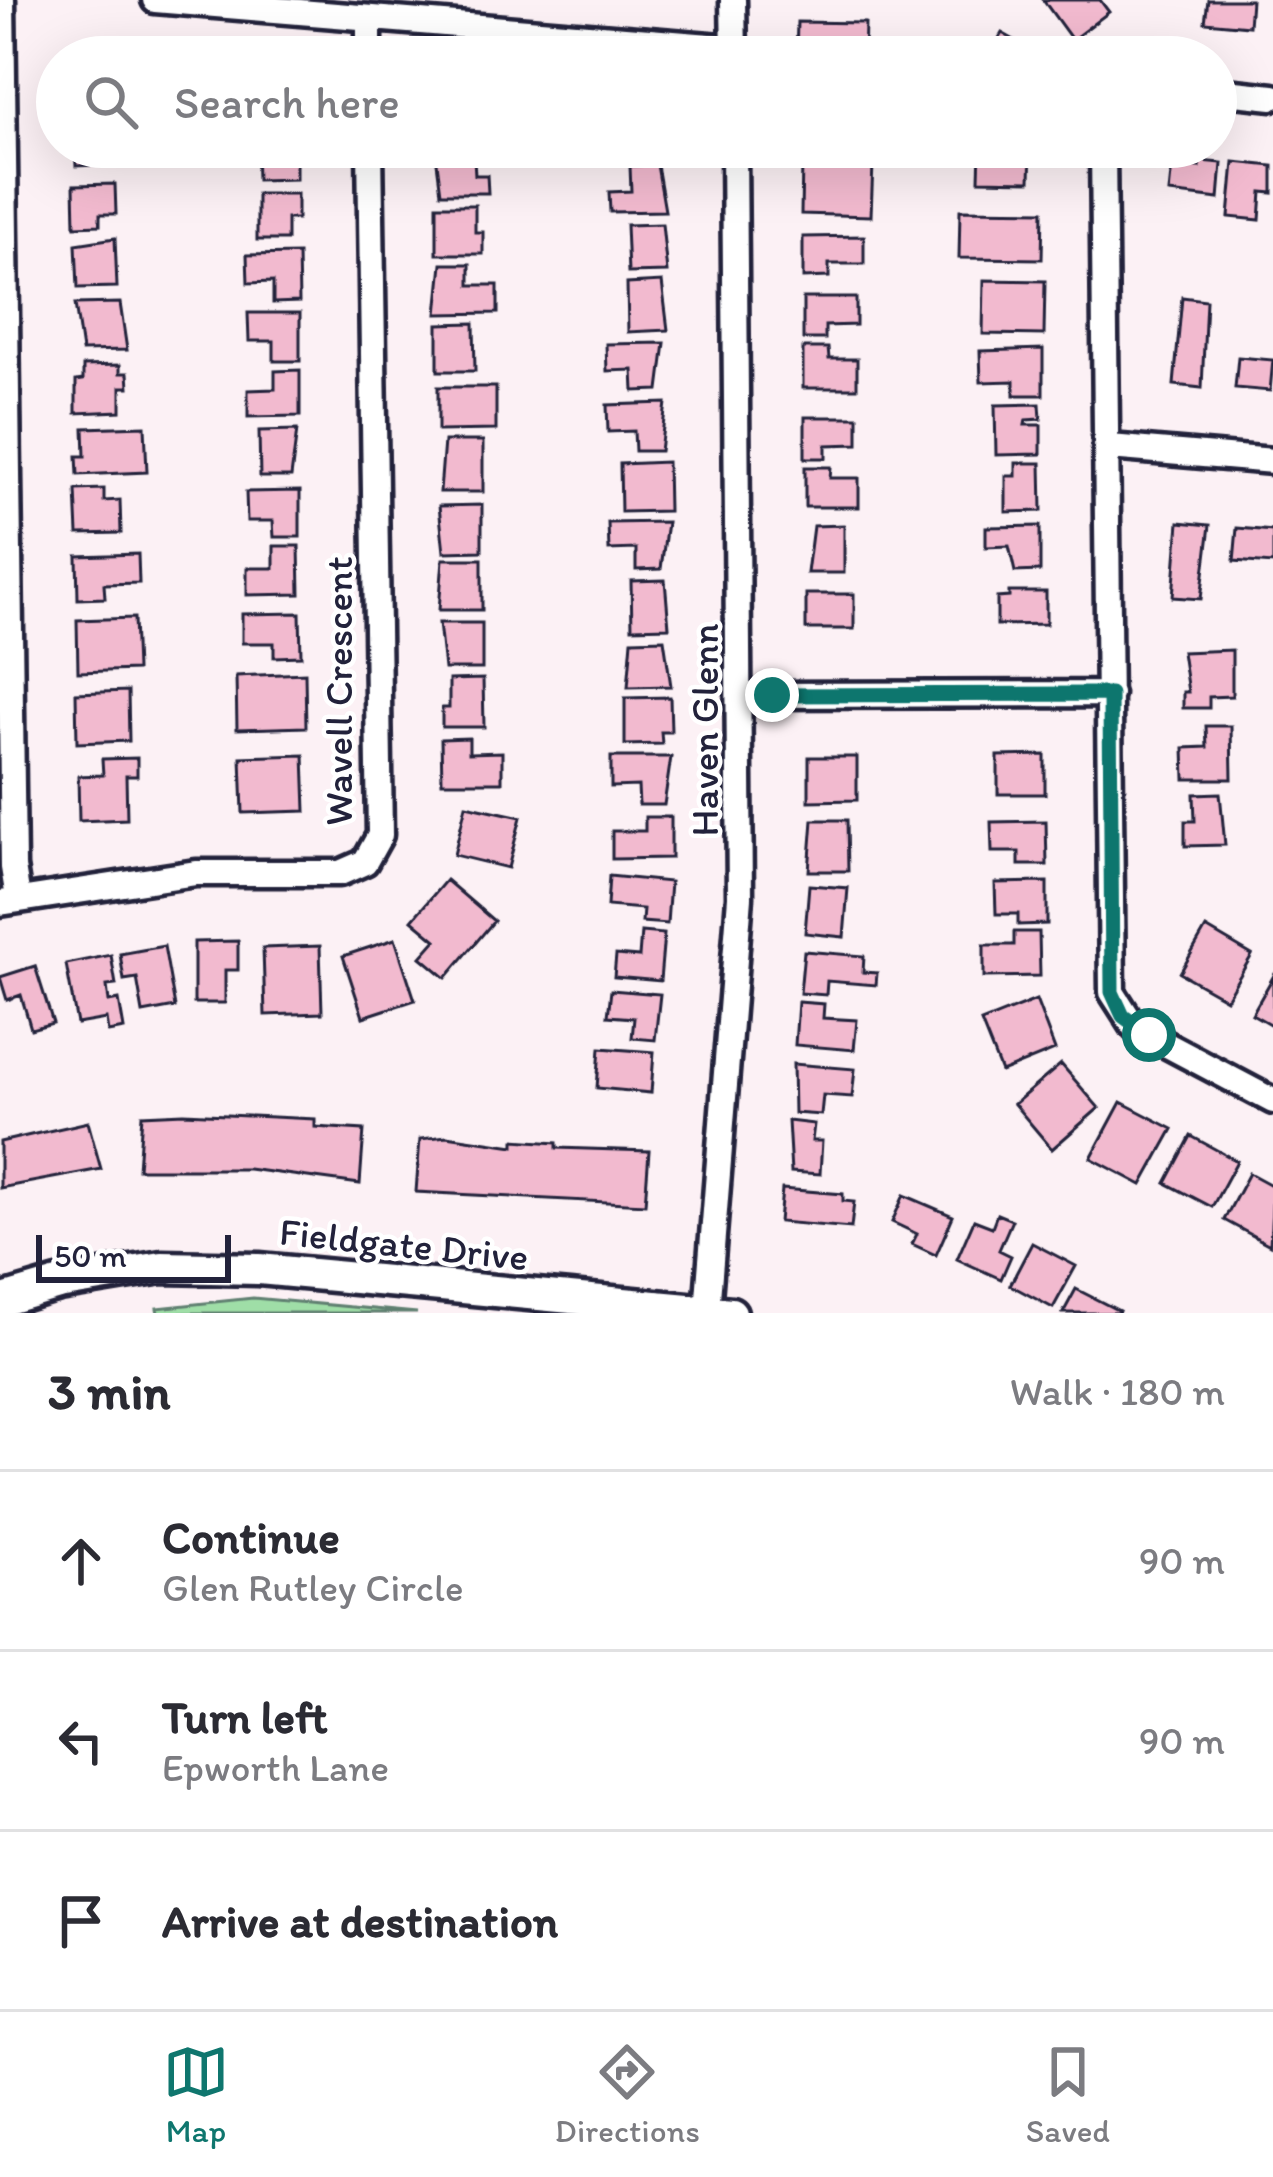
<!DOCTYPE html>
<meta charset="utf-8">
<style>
:root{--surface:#fff;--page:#f2f2f3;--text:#2b2b33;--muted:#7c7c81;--line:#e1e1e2;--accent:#0f766e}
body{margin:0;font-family:Itim,sans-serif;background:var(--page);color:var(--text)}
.scale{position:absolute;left:36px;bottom:30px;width:195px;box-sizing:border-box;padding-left:12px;border:6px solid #22223b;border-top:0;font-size:33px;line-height:42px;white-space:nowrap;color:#22223b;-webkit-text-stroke:9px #fff;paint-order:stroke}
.stop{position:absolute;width:36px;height:36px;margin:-27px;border:9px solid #0f766e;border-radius:50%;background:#fff}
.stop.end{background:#0f766e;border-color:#fff;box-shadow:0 3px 12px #0008}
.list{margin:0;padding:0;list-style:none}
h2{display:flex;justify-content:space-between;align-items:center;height:156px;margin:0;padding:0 48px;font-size:51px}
h2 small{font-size:39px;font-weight:400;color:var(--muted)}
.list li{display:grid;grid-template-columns:78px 1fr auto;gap:36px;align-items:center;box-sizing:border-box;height:180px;padding:0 48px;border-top:3px solid var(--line)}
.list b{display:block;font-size:45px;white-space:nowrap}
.list p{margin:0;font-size:39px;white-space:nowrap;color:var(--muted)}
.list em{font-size:39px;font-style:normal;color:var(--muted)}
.icon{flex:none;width:66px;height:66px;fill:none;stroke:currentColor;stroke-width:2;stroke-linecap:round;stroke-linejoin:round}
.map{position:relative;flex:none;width:1273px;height:1313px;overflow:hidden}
.search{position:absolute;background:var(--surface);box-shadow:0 12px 48px #0002;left:36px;right:36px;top:36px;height:132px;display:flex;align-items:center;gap:30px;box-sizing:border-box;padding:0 42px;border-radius:66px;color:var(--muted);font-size:45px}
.sheet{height:696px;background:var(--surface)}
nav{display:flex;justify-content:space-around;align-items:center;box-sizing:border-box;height:168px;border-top:3px solid var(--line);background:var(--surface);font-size:33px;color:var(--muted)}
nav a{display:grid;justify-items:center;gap:6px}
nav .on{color:var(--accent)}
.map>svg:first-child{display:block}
.green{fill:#9fdea7;stroke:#608071;stroke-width:3}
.building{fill:#f2bacf;stroke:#22223b;stroke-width:3}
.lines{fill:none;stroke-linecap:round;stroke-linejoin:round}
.minor-casing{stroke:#22223b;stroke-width:33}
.tertiary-casing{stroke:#22223b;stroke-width:39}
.minor{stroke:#fff;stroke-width:24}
.tertiary{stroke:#fff;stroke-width:30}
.route{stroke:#0f766e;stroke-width:15}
.labels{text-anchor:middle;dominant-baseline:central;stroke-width:9;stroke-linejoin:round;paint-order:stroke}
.street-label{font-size:39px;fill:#22223b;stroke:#fff}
</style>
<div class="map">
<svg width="1273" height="1313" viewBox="0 0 1273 1313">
<rect width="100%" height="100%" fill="#fcf1f5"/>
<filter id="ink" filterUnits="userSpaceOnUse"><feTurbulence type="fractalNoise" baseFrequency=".00833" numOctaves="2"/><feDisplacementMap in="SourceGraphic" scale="24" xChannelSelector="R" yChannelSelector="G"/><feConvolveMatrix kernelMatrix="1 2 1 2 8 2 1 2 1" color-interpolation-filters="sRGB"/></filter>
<g filter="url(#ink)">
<!-- green -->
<path class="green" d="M253,1298l164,15h-259l-1,-5z"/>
<!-- building -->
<path class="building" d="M1043,0h57l9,12 -37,28z
M1208,0h43l-2,26 -44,-4z
M797,22l68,1 -1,34h-68z
M1002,33l42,24h-56z
M75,147h43v17l-42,2z
M256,147h31v8l9,-1v25l-39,1z
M435,147h25v13l14,-1 1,16h12l1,18h-47z
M980,147h51l-1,34 -51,-1z
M1200,161l22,2 -3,36 -50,-6 3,-29 27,3z
M802,162l71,1 -2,53 -70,-2z
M1234,162l39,4v27l-11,-1 -2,28 -31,-3z
M657,165l8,46 -55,1 -1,-20 22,-1 -1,-25z
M115,184l1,30h-16v11l-25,1 -1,-41z
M257,194h40v25h-10v21h-30z
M437,205h38v27h8v22h-46z
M960,210l83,1 -1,48 -83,-1z
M662,224l5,48 -39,1 -2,-48z
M864,236v28h-35v13l-26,1v-41z
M115,238l2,49 -39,1 -2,-44z
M298,254l1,48 -26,1v-21l-25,1 -1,-28z
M442,264h28v21h28v28l-61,1z
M984,280l61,1 -1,54 -61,-1z
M662,282l6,48 -40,2 -1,-48z
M1182,297l24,3 -4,88 -28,-3z
M803,298h53v27l-31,1v13h-22z
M120,303l7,47 -45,1 -7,-47z
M248,313h52v48h-26v-20h-25z
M474,323l1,48h-37v-47z
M665,343l-6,47 -25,1 -1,-21 -26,1 -1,-27z
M803,348h25l1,11h28v29h-54z
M1043,349v46h-29v-14l-33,1 -1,-31z
M1238,357l35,3 -3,31 -35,-3z
M120,365v8h8l1,14h-8v24l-45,2v-32l7,-1v-14z
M300,370v46l-52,1v-27l27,-1v-18z
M438,387h58v43l-58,1z
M666,403l-6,48h-25l-1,-20 -26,1 -1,-27z
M1040,404l1,15 -15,1 -1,5h16v29l-45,1 -1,-50z
M805,417h53v27l-32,1v13h-21z
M145,426l2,46 -69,3 -1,-19h8l-1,-28z
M297,430l-6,47h-31l-1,-46z
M444,441h39v51h-43z
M667,462l1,49 -47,1 -1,-48z
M1016,463h25l1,48 -36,1v-36h10z
M805,467h26l-1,11h29v29h-54z
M104,489v12l16,-1 1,33 -43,1 -2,-44z
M300,491v46h-26l-1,-16h-26l-1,-29z
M482,505v46l-38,1 -5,-46z
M667,522l-6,47 -25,1v-21l-27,1 -1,-27z
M1179,522l31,3 -9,74 -28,-2z
M844,525v48h-37l6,-47z
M1040,526v45l-25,1 -6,-26 -23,1v-20z
M1237,528l36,3v33l-39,-3z
M274,546h25l1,48 -53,1v-27h27z
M138,554l1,29 -35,1 1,14 -27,1 -1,-43z
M443,559h39v51h-43z
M665,580l4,47 -37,1 -1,-47z
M1009,592h37v32l-49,1v-27l12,-1z
M806,594h48v35h-48z
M300,613l1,43 -27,1v-14h-32v-29z
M134,618l2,52 -58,2 -1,-52z
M439,623h43v46h-38z
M664,639l7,47 -43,1 4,-47z
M1232,650v46l-23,1v11h-26v-16h5l-6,-40z
M305,673l1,54 -69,2 -1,-53z
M483,679l1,48h-42v-19h7v-28z
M128,691l1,50 -52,2 -1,-50z
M670,697l1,35h-10l1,12 -37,1v-47z
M1206,726h25l1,53h-47l-1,-31 23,-1z
M469,738v15l33,-1v30h-60l-1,-43z
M304,755l2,56 -63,2 -2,-56z
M1045,755v39h-47v-38z
M611,757h60l-7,48h-25l-1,-19 -27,1z
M809,757h48v43l-48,1z
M137,758v18h-11l1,43 -48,2 -1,-45 25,-1 -1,-16z
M1220,793l5,52 -40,1v-25h10l-1,-27z
M466,805l55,12 -13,51 -54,-13z
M645,817h26v41l-59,1v-28h33z
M813,820h34l1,51h-39z
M1046,821l1,44h-28v-13h-27l-1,-30z
M609,876l61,6 -3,42 -25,-2 1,-13 -36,-3z
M446,880l48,41 -48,57 -25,-21 15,-17 -24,-20z
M1047,882v42l-29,1v-11h-22l-1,-31z
M809,885l39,3 -4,49 -39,-4z
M1206,928l46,27 -26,44 -46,-26z
M641,932l23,2 -4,47 -46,-4 2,-22 23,2z
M1014,932h25l1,44 -56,1v-32h30z
M395,939l20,61 -52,17 -20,-61z
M238,941v29h-13v33h-31v-61z
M164,946l11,61 -32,6 -6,-35 -13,2 -4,-26z
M320,946l2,67 -57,2 -2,-67z
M804,951l60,5 -1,16 14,1 -1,12 -49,-4 -1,14 -26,-2z
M111,955l5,30 -9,1 2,16 10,-2 5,29 -16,3 -2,-13 -29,5 -11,-60z
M35,966l18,57 -22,6 -10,-34 -14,5 -7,-23z
M1273,977v49l-21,-12z
M611,990l49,4 -5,46 -23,-2 2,-20 -26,-2z
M1036,1000l19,50 -54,22 -20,-50z
M798,1002l26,2 -1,14 34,2 -3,30 -59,-5z
M600,1048l54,4 -3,41 -54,-5z
M793,1064l62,5 -3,28 -29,-2 -2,20 -27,-2z
M1061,1064l38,44 -47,41 -38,-45z
M1121,1102l52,27 -31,56 -51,-27z
M184,1113l131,6v8l49,3 -4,54 -112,-15h-110l4,-54z
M788,1121l26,3 -2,17h10l-2,33 -29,-2z
M88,1122l13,47 -101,19v-46z
M447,1136l67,10v-6l43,3v5l92,3 -4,53 -229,-12 4,-53z
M1191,1136l46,25 -25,46 -46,-24z
M1249,1173l24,13 -3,59 -46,-25z
M782,1189l61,5v7l11,1 -3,26 -72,-6z
M904,1195l49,21 -17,39 -24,-11 5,-10 -25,-12z
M997,1214l15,6 -13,30 12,6 -10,23 -44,-20 17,-39 18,7z
M1032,1243l44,23 -23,42 -43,-23z
M1076,1289l43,22 -1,2h-55z"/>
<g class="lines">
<defs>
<path id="minor" d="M2,0l11,867 5,31
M155,0l579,48
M733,0l1,57
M369,19v38
M1216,91l57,6
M1103,147l9,845 23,36 138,73
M1110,447l163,14
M740,695l370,-1
M0,903l196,-30h144l25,-11 15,-27 -10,-688
M707,1311l33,-414 -6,-750"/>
<path id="tertiary" d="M0,1301l58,-17 104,-17 97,2 472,44"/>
</defs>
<!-- minor casing -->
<use href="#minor" class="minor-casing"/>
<!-- tertiary casing -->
<use href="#tertiary" class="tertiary-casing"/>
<!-- minor -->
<use href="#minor" class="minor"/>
<!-- tertiary -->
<use href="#tertiary" class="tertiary"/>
</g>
</g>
<g class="lines" filter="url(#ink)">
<!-- route -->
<path class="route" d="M772,695l338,-1 2,298 11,24 26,19"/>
</g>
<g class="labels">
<!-- street labels -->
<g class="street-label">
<text transform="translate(338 691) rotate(-90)">Wavell Crescent</text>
<text transform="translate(704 730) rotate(-90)">Haven Glenn</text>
<text transform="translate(404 1244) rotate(6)">Fieldgate Drive</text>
</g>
</g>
</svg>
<div class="scale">50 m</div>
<div class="stop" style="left:1149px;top:1035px"></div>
<div class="stop end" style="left:772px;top:695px"></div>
<div class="search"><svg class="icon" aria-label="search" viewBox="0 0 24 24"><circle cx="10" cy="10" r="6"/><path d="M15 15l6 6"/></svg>Search here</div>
</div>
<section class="sheet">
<h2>3 min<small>Walk · 180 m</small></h2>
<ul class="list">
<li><svg class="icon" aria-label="ahead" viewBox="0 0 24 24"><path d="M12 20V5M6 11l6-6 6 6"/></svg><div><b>Continue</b><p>Glen Rutley Circle</p></div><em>90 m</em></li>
<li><svg class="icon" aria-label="left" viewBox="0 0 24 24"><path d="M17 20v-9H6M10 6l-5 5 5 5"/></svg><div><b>Turn left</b><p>Epworth Lane</p></div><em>90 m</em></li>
<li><svg class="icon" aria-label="arrive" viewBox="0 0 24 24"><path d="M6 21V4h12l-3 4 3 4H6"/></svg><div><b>Arrive at destination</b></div></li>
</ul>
</section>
<nav>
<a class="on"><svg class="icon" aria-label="map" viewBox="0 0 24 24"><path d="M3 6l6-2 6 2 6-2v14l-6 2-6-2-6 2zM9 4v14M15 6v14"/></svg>Map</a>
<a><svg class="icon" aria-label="directions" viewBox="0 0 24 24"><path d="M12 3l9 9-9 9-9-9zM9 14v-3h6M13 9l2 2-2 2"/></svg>Directions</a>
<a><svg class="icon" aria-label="saved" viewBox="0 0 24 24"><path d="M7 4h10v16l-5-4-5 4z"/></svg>Saved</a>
</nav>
